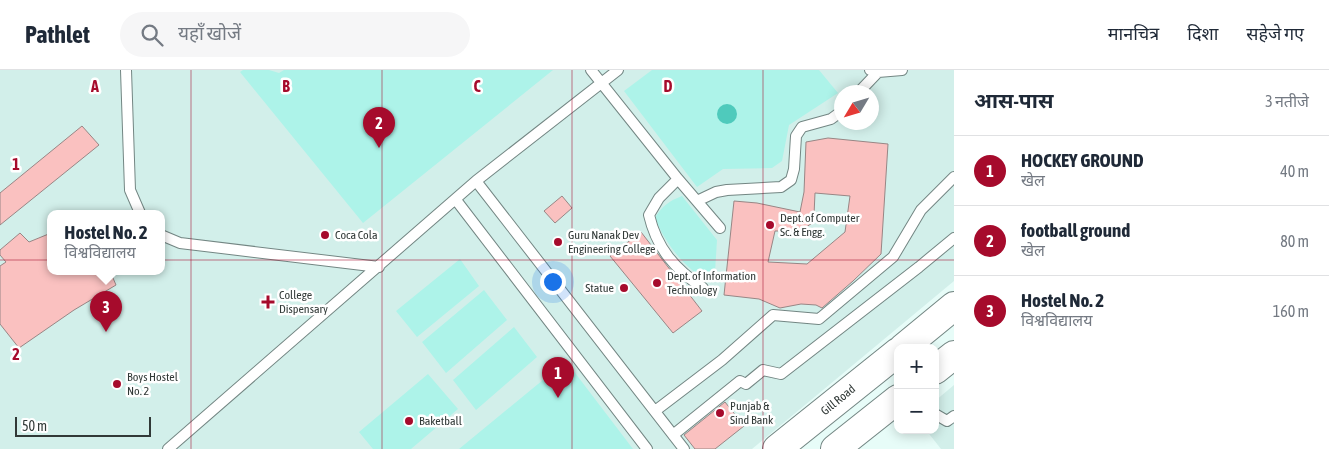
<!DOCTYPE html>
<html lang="hi">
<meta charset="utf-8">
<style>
:root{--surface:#fff;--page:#f6f6f7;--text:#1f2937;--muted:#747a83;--line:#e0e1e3;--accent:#a60b2c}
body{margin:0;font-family:"Asap Condensed","Noto Sans Devanagari",sans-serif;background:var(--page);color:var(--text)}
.controls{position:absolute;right:15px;bottom:15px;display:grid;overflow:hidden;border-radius:10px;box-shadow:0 2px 12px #0003}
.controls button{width:45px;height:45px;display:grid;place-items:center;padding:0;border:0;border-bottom:1px solid var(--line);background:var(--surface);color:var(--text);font:25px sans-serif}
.compass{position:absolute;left:834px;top:15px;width:45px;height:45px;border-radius:50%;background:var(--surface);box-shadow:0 2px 12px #0003;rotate:232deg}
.scale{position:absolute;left:15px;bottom:12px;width:136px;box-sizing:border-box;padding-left:5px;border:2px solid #313937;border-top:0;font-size:14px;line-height:18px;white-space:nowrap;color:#313937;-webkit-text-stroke:4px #fff;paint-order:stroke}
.you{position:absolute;left:552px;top:211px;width:18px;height:18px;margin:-12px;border:4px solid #fff;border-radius:50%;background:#1a73e8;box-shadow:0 0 0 8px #1a73e833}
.badge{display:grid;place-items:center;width:32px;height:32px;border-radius:50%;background:var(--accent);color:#fff;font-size:16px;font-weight:700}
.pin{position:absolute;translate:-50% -41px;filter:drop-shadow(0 1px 2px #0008)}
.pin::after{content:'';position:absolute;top:26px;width:18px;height:15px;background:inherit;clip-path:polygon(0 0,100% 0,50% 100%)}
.popup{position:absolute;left:47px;top:140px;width:118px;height:65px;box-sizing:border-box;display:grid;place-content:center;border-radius:10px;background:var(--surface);filter:drop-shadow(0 1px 4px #0005);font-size:16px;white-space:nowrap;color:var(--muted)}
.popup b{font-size:19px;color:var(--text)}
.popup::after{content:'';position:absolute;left:50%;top:100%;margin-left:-10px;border:10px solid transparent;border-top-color:var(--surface)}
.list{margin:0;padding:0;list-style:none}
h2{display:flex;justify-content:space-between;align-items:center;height:65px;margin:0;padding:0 20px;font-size:21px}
h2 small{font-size:16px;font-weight:400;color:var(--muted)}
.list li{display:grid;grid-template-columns:32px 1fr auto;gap:15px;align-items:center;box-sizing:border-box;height:70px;padding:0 20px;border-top:1px solid var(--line)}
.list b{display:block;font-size:19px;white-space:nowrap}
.list p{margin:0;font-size:16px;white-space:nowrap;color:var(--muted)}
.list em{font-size:16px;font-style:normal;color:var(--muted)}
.icon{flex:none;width:28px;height:28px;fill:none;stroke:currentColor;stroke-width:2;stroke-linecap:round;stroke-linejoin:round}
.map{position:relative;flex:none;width:954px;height:379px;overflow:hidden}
header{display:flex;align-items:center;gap:30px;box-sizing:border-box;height:70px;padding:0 25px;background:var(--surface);border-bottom:1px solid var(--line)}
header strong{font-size:24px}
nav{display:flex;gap:28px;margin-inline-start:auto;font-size:18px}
.search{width:350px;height:45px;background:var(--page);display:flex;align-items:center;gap:12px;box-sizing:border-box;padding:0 18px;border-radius:28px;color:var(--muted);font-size:19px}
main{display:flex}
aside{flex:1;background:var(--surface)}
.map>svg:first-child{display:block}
.built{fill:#d2efea;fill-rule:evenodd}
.green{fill:#adf3e9}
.water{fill:#4fcabc}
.building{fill:#fac1c0;stroke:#988685;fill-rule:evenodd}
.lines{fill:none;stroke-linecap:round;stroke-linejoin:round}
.service-casing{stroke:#738683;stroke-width:12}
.primary-casing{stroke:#738683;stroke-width:30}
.service{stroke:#fff;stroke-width:10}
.primary{stroke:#fff;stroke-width:28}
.grid{fill:none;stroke:#a60b2c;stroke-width:1;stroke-opacity:0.55}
.poi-dot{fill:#a60b2c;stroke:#fff;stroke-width:2}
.labels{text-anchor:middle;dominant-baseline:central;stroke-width:5;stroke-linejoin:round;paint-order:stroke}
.poi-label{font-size:12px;fill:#313937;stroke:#fff;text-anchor:start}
.street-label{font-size:12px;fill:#313937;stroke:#fff}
.grid-label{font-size:16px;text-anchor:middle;font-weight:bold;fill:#a60b2c;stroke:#fff;stroke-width:5;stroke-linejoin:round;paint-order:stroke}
</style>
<header>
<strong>Pathlet</strong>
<div class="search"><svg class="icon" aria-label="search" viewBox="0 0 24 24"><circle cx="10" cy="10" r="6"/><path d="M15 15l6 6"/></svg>यहाँ खोजें</div>
<nav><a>मानचित्र</a><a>दिशा</a><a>सहेजे गए</a></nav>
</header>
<main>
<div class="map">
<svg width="954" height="379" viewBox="0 0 954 379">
<rect width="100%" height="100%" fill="#e7fcf8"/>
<!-- built -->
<path class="built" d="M0,0h954v211l-202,168h-752zM842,22h30v30h-30zM51,143h110v58h-110z
M954,315v64h-13l-15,-19h9v-29z"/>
<!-- green -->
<path class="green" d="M243,0h26l10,3 5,-3h269l-190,153 -123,-151z
M652,0h167l19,23 -49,32 -7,36 -10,7 -49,1 -26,18 -73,-96z
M682,126l35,44 -2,32 -12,6c-21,-13 -39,-37 -48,-60 7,-12 14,-17 27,-22z
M460,189l19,27 -62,51 -21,-26z
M484,220l23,30 -61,53 -24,-31z
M514,257l23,30 -61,53 -23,-30z
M566,291l67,88h-174z
M428,304l30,35 -47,40h-38l-14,-17z"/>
<!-- water -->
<path class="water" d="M717 44a10 10 0 1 1 20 0a10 10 0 1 1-20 0Z"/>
<!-- building -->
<path class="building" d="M82,56l17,19 -99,80v-32z
M828,68l60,6 -7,110 -28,27 -31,27 -6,-3 -15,-1 -21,4 -21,-9 -35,-4 10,-94 23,2 43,9 4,-20 2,-50zM815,123l35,3 -5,36 -38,32 -39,-2 7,-31h22l-1,3 25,-17 -7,-2z
M562,126l10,12 -17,15 -11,-12z
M641,162l61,79 -29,22 -63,-77z
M20,163l9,9 22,-9v38h59l6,14 -42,25 -55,38 -19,-24v-58l6,-4 -6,-7v-5z
M725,332l19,24 -29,23h-20l-11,-14z"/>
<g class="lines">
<defs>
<path id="service" d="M126,0l4,120 10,23
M591,0l87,109 42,49
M870,0l8,2 24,-2
M859,22l19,-20
M678,109l-19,19 -10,17c8,34 26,54 54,73
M476,111l208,268
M456,130l191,249
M697,131l19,-9 11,-2 54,-3 10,-7 3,-11 2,-33 6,-9 29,-8 11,-8
M161,165l19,8 199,24
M655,341l67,-51 51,-45 46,4 74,-62 28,-47 33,-33
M935,344l12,7 7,-5
M673,365l67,-54 6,3 17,-14 18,4 138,-107 35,-29
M168,379l308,-268 142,-111"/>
<path id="primary" d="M903,278l51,-42
M935,300l19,-15
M777,379l121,-97
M835,379l63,-50"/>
</defs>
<!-- service casing -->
<use href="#service" class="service-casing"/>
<!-- primary casing -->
<use href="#primary" class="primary-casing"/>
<!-- service -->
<use href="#service" class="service"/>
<!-- primary -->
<use href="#primary" class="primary"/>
</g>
<!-- grid -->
<path class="grid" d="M191,0v379M382,0v379M572,0v379M763,0v379M0,190h954"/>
<!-- markers -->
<g class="poi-dot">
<circle cx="770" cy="155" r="5"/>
<circle cx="325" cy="165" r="5"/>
<circle cx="558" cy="172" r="5"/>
<circle cx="657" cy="213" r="5"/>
<circle cx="624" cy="218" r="5"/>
<path d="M265.5 224.5h5v5h5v5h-5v5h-5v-5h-5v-5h5z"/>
<circle cx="117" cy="314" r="5"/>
<circle cx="720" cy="343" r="5"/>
<circle cx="409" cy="351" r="5"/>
</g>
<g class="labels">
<!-- poi labels -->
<g class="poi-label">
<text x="780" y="148">Dept. of Computer<tspan x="780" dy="14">Sc. &amp; Engg.</tspan></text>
<text x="335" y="165">Coca Cola</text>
<text x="568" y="165">Guru Nanak Dev<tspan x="568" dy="14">Engineering College</tspan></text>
<text x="667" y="206">Dept. of Information<tspan x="667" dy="14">Technology</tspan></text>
<text x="614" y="218" text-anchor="end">Statue</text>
<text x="279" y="225">College<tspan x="279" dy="14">Dispensary</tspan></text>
<text x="127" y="307">Boys Hostel<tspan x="127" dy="14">No. 2</tspan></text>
<text x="730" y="336">Punjab &amp;<tspan x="730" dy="14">Sind Bank</tspan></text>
<text x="419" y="351">Baketball</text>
</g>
<!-- street labels -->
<g class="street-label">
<text transform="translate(838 330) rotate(-39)">Gill Road</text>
</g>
</g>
<g class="grid-label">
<text x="95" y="22">A</text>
<text x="286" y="22">B</text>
<text x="477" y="22">C</text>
<text x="668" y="22">D</text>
<text x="16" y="100">1</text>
<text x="16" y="290">2</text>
</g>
</svg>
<div class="controls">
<button>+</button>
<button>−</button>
</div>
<svg class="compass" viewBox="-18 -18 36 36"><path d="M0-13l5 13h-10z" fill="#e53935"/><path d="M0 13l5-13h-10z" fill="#747a83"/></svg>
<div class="scale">50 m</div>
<div class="you"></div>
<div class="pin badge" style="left:558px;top:328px">1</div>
<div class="pin badge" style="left:379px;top:78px">2</div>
<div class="pin badge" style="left:106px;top:262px">3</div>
<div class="popup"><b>Hostel No. 2</b>विश्वविद्यालय</div>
</div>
<aside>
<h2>आस-पास<small>3 नतीजे</small></h2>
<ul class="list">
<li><span class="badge">1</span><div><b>HOCKEY GROUND</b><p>खेल</p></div><em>40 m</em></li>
<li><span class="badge">2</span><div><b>football ground</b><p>खेल</p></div><em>80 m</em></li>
<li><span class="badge">3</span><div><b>Hostel No. 2</b><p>विश्वविद्यालय</p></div><em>160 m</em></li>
</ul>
</aside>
</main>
